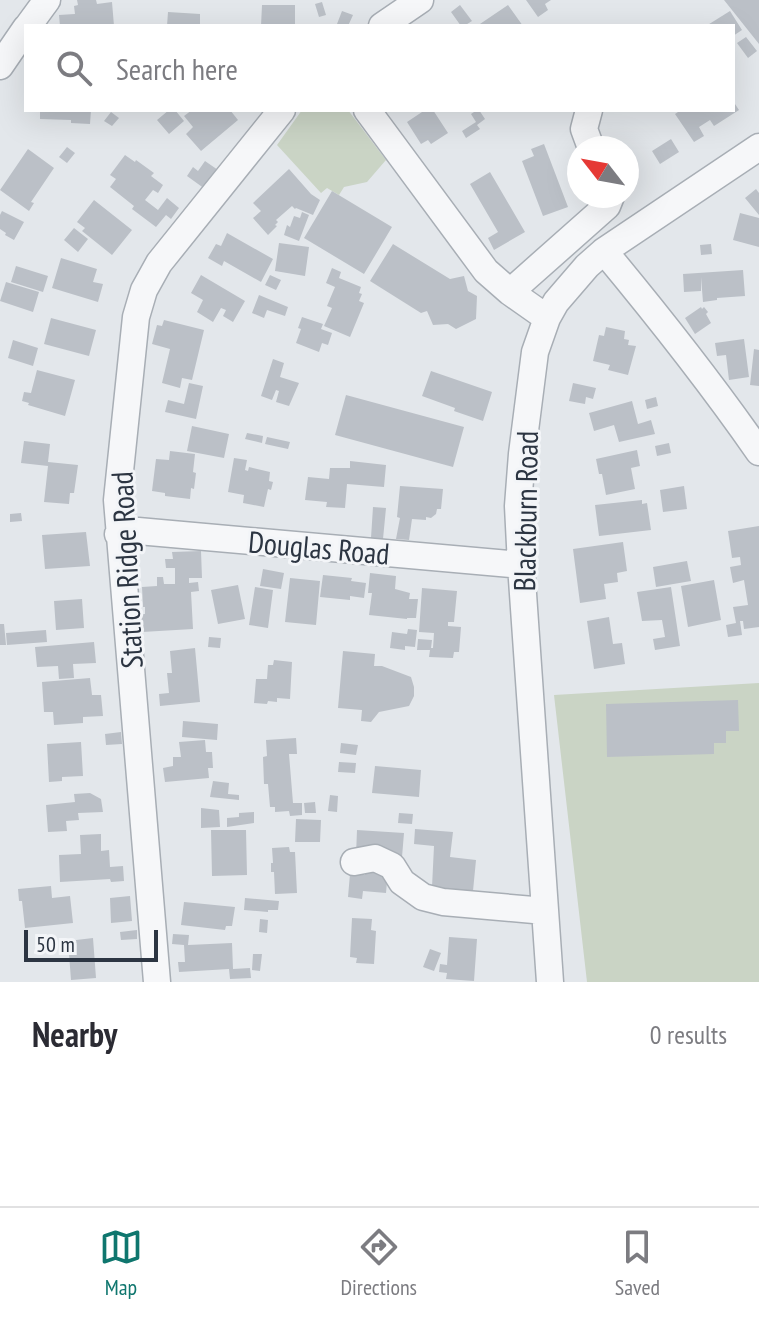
<!DOCTYPE html>
<style>
:root{--surface:#fff;--page:#f7f7f7;--text:#2b2b33;--muted:#7c7c81;--line:#e1e1e2;--accent:#0f766e}
body{margin:0;font-family:"PT Sans Narrow",sans-serif;background:var(--page);color:var(--text)}
.compass{position:absolute;left:567px;top:136px;width:72px;height:72px;border-radius:50%;background:var(--surface);box-shadow:0 8px 32px #0002;rotate:301deg}
.scale{position:absolute;left:24px;bottom:20px;width:134px;box-sizing:border-box;padding-left:8px;border:4px solid #2c3542;border-top:0;font-size:22px;line-height:28px;white-space:nowrap;color:#2c3542;-webkit-text-stroke:6px #f3f5f8;paint-order:stroke}
.list{margin:0;padding:0;list-style:none}
h2{display:flex;justify-content:space-between;align-items:center;height:104px;margin:0;padding:0 32px;font-size:34px}
h2 small{font-size:26px;font-weight:400;color:var(--muted)}
.icon{flex:none;width:44px;height:44px;fill:none;stroke:currentColor;stroke-width:2;stroke-linecap:round;stroke-linejoin:round}
.map{position:relative;flex:none;width:759px;height:982px;overflow:hidden}
.search{position:absolute;background:var(--surface);box-shadow:0 8px 32px #0002;left:24px;right:24px;top:24px;height:88px;display:flex;align-items:center;gap:20px;box-sizing:border-box;padding:0 28px;border-radius:0px;color:var(--muted);font-size:30px}
.sheet{height:224px;background:var(--surface)}
nav{display:flex;justify-content:space-around;align-items:center;box-sizing:border-box;height:112px;border-top:2px solid var(--line);background:var(--surface);font-size:22px;color:var(--muted)}
nav a{display:grid;justify-items:center;gap:4px}
nav .on{color:var(--accent)}
.map>svg:first-child{display:block}
.green{fill:#cad4c5}
.building{fill:#bbc0c7}
.lines{fill:none;stroke-linecap:round;stroke-linejoin:round}
.minor-casing{stroke:#a8aeb5;stroke-width:29}
.minor{stroke:#f6f7f9;stroke-width:26}
.labels{text-anchor:middle;dominant-baseline:central;stroke-width:6;stroke-linejoin:round;paint-order:stroke}
.street-label{font-size:30px;fill:#2c3542;stroke:#f3f5f8}
</style>
<div class="map">
<svg width="759" height="982" viewBox="0 0 759 982">
<rect width="100%" height="100%" fill="#e3e7eb"/>
<!-- green -->
<path class="green" d="M302,110h46l38,50 -19,22 -23,5 -5,8 -12,-7 -6,5 -44,-48z
M759,683v299h-172l-33,-287z"/>
<!-- building -->
<path class="building" d="M77,0h19l1,4 15,-2 2,24h-54l-1,-11 16,-1 -1,-8 4,-1z
M526,0h25l-6,4 3,6 -10,7z
M724,0h35v44z
M322,2l4,13 -7,2 -4,-13z
M262,5h33v21h-34z
M460,5l12,16 -8,5h-3l-10,-14z
M508,5l15,21h-46z
M342,11l11,4 -5,11 -11,-2z
M730,11l12,19 -9,6v-10h-27z
M168,12l32,2v12h-33z
M746,37l11,14 -9,7 -11,-15z
M733,101l6,9 -25,16 -4,-6 -11,7 5,9 -10,6 -19,-28 6,-4h52z
M40,110h51l-1,14 -19,-1v-3l-31,-1z
M169,110h6l9,11 -15,13 -12,-14z
M192,110h38l8,10 -37,31 -15,-17 7,-7 -9,-11z
M425,110h8l15,23 -17,11 -3,-4 -7,4 -14,-22z
M477,110h2l6,9 -8,6 3,4 -14,9 -4,-7 14,-9 -5,-8z
M111,112l8,6 -7,8 -8,-5z
M671,139l8,13 -19,12 -8,-13z
M544,144l24,63 -25,9 -21,-55 12,-5 -3,-7z
M67,147l8,6 -8,10 -8,-6z
M28,149l26,19 -23,34 3,1 -5,8 -29,-21z
M125,155l10,7 1,-2 18,13 -3,3 12,9 -5,8 -5,-3 -8,10 13,10 9,-12 12,10 -8,11 -5,-4 -10,12 -24,-18 2,-3 -24,-19 6,-8 -6,-4z
M205,161l13,9 -13,19 -18,-13 6,-9 5,4z
M289,169l22,25 9,6 -7,15 -17,-7 -1,1 -3,-3 -16,14 2,2 -3,3 2,1 -9,9 -15,-17 8,-7 -8,-8z
M490,172l35,60 -31,18 -6,-12 10,-6 -28,-48z
M756,189l3,4v22l-14,-17z
M332,191l60,36 -28,47 -60,-36z
M94,200l38,30 -20,25 -30,-24 3,-3 -8,-6z
M2,211l22,11 -10,18 -9,-5 1,-2 -6,-4v-14z
M302,212l7,3 -10,26 -15,-6 3,-10 3,2 4,-11 6,2z
M740,213l19,5v29l-26,-7z
M74,228l14,11 -10,13 -14,-12z
M227,233l46,26 -12,23 -37,-21 -2,5 -14,-8 8,-14 5,2z
M279,243l30,4 -4,29 -30,-5z
M393,244l57,35 14,-3 4,15 9,5 -1,23 -20,10 -8,-5 -15,1 -6,-14 -6,2 -51,-32z
M711,244l1,10 -11,1 -1,-10z
M61,258l36,11 -4,13 10,2 -5,18 -46,-14z
M16,266l32,10 -5,16 -32,-10z
M332,268l9,4 -2,6 22,9 -2,6 3,1 -3,7 5,2 -14,34 -26,-11 8,-18 -5,-2 8,-19 -9,-4z
M743,270l2,26 -28,2v2l-14,2 -2,-25v14l-17,1 -1,-18z
M201,275l44,26 -12,21 -10,-6 3,-6 -5,-2 -8,14 -16,-10 6,-12 -12,-7z
M270,275l11,5 -5,10 -11,-5z
M6,282l33,10 -6,20 -33,-11z
M259,295l29,12 -3,9 -18,-6 -3,8 -12,-5z
M701,307l1,2 2,-2 4,5 -2,2 5,9 -16,11 -10,-16z
M302,317l21,7 -2,5 11,4 -4,12 -6,-2 -3,9 -23,-9 5,-14 -3,-1z
M51,318l45,12 -7,26 -45,-12z
M164,320l40,10 -12,50 -10,-2 -2,10 -18,-5 8,-34 -18,-5 5,-19 5,1z
M606,327l19,4 -1,8 5,1 -1,5 8,1 -8,29 -20,-5 2,-5 -17,-4 6,-26 5,1z
M744,339l5,38 -20,3 -3,-25 -9,1 -2,-13z
M13,340l25,8 -5,18 -25,-8z
M754,349l5,1v36l-9,-1z
M273,359l11,4 -4,14 19,6 -10,23 -13,-4 3,-11 -3,-1 -4,10 -11,-4z
M37,370l38,10 -10,36 -37,-11 1,-2 -7,-2 2,-9 7,1z
M431,371l61,21 -9,29 -29,-10 1,-3 -33,-12z
M189,383l14,3 -7,33 -31,-7 3,-12 16,4z
M573,383l23,5 -3,11 -7,-2 -1,7 -16,-3z
M346,395l118,32 -11,40 -118,-32z
M656,397l2,9 -11,3 -2,-9z
M632,401l6,23 13,-4 4,14 -36,8 -5,-17 -20,6 -5,-18z
M192,426l37,8 -5,24 -37,-7z
M247,433l16,3 -1,7 -17,-4z
M267,437l23,5 -2,7 -23,-5z
M24,441l26,3 -2,18 30,3 -4,28h-4l-1,11 -25,-2 4,-36 -27,-3z
M669,443l2,10 -14,3 -2,-10z
M637,450l3,16 -9,2 4,21 -29,6 -4,-21h-3l-3,-15z
M170,451l25,3 -2,18 3,1 -2,16 -3,-1 -1,11 -25,-3v-3l-13,-2 4,-32 13,1z
M234,458l13,2 -2,10 3,1 1,-4 21,5 -1,9 4,1 -2,8 -3,-1 -4,18 -21,-4 1,-8 -16,-3z
M350,461l36,4 -2,22 -37,-3 -2,24 -19,-1 1,-5 -22,-2 3,-23 21,2 1,-11h20z
M400,486l43,3 -2,20h-4l-1,5 -5,4 -5,-1v3l-14,-1 -3,21 -13,-1 4,-21 -3,-1z
M684,486l3,23 -24,3 -3,-22z
M642,500v4l5,-1 4,27 -52,6 -4,-31z
M373,507l13,1 -3,31 -12,-1z
M21,513l1,8 -12,1v-8z
M759,526v101l-15,2 -1,-8h-3l2,14 -14,2 -2,-12 10,-2 -3,-16 15,-2 -4,-25 -11,3 -3,-16 11,-2 -1,-8 -8,1 -4,-27z
M86,532l4,34 -45,3 -3,-34z
M623,542l4,29 -10,2 1,9 -14,2 2,15 -26,4 -7,-54z
M201,551l1,27h-13v5l9,-1 1,9 -8,1 2,37 -51,3 -1,-18h4v-7h-2l-1,-20 15,-1v-9h6l1,7h11v-16h-9l-1,-9h8l-1,-7z
M687,561l4,20 -35,6 -3,-20z
M263,569l21,4 -3,16 -21,-3z
M370,573l26,3 -1,13 15,4 -1,6h9l-2,19h-9v1l-38,-4 3,-22h-4z
M323,575l29,3 -1,3 15,2 -2,15 -14,-2v4l-30,-3z
M290,578l30,3 -4,44 -31,-3z
M714,580l7,40 -33,7 -7,-41z
M238,585l7,34 -27,5 -7,-34z
M255,587l18,3 -5,38 -19,-3z
M671,587l9,59 -25,4 -2,-11 12,-2 -3,-17 -20,1 -5,-29z
M422,588l35,3 -3,31h-6v4l13,1 -2,25h-5l-1,6 -24,-1 1,-7h-13l1,-11 14,1 -1,8h2l1,-15 -15,-1z
M82,599l2,29 -28,2 -2,-29z
M609,617l4,27 9,-1 3,21 -31,5 -7,-48z
M0,624h4l2,21h-6z
M408,629l9,1 -2,17 -10,-1v4l-15,-2 2,-16 15,2z
M46,630l1,12 -40,3 -1,-12z
M209,637l12,1 -1,10 -12,-1z
M94,642l2,21 -23,1 1,14 -15,1 -1,-13 -21,1 -2,-20z
M195,648l5,54 -40,4 -1,-12 10,-1 -2,-20h5l-2,-22z
M343,651l32,3 -1,12h8l29,11 3,10v9l-5,10 -30,6 -8,10 -10,-1 1,-11 -24,-2z
M274,660l18,2 -2,37 -13,-1v4l-9,-1 -1,3 -13,-1 2,-24h11l1,-14h5z
M90,678l2,17h9l2,21 -20,1v6l-29,2 -1,-13h-9l-2,-30z
M738,700l1,31h-13v12h-12v11l-107,3 -1,-53z
M183,721l35,3 -1,16 -35,-3z
M121,732l1,12 -16,1 -1,-11z
M296,738l1,16h-8l4,49h9v12l-12,1 -1,-5 -14,1v-5h-5l-2,-23h-4l-1,-27 4,-1 -1,-16z
M205,740l1,12h6l1,16h-5l1,10 -44,4 -2,-14 10,-2v-9h8l-2,-15z
M81,742l2,34 -21,1v4l-13,1 -2,-38z
M341,743l17,2 -2,10 -16,-2z
M339,762l17,1 -1,10 -17,-1z
M375,766l46,4 -2,27 -47,-4z
M213,781l16,2 -1,11 11,1v5l-29,-3z
M90,793l11,6 2,13 -25,1 1,7 -13,1 1,10 -19,1 -2,-27 29,-3 -1,-8z
M330,795l8,1 -1,16 -9,-1z
M315,802l1,11h-11l-1,-10z
M201,808l18,2 1,17 -19,1z
M254,812v11l-27,4v-9l12,-1v-4z
M399,813l14,1 -1,10 -14,-1z
M296,819l25,1 -1,22h-25z
M415,829l38,3 -3,25 26,3 -3,31 -41,-4 2,-41 -20,-2z
M211,830h35l1,45 -35,1z
M357,830l47,3 -2,24 -46,-2z
M101,834v17l8,-1 1,17 13,-1 1,15 -13,1 -1,-3 -50,3 -1,-27 22,-1 -1,-19z
M289,847l1,5h5l2,41 -22,1 -1,-22h-3v-9h2l-1,-15z
M365,868l23,2 -2,23 -23,-2 -1,8 -14,-2 2,-23 15,1z
M51,886l1,12 18,-2 3,27 -48,5 -3,-27h-3l-1,-12z
M130,896l2,25 -21,2 -1,-25z
M245,898l34,3 -1,9h-10v2l-24,-2z
M184,902l51,5 -3,19h-6l-1,4 -44,-5z
M352,918l20,1 -1,11 5,1 -2,33 -18,-1 1,-5 -7,-1z
M260,919l8,1 -1,13 -8,-1z
M137,930v9l-16,1 -1,-8z
M173,934l16,1 -1,10 44,-2 1,26 17,-1 1,10 -21,1 -1,-10 -50,3 -1,-10h7l-1,-17 -12,-1z
M449,937l28,2 -3,42 -28,-2 1,-6 -8,-1 1,-8 7,1z
M93,938l3,40 -25,2 -3,-39z
M430,949l11,4 -7,18 -11,-4z
M253,954h9l-2,17 -8,-1z"/>
<g class="lines">
<defs>
<path id="minor" d="M28,26l19,-26
M382,26l38,-26
M0,66l26,-38
M367,110l119,161 24,21 37,26
M589,110l-5,19 7,19
M604,251c54,65 107,132 155,201
M510,292l97,-86 4,-10
M118,534l20,-3 383,34
M354,862l21,-4 17,8 10,16 21,15 20,5 102,9
M157,982l-40,-482 19,-183 8,-27 15,-27 123,-153
M550,982l-29,-417 -3,-59 4,-52 13,-102 12,-34 9,-16 31,-36 17,-15 155,-104"/>
</defs>
<!-- minor casing -->
<use href="#minor" class="minor-casing"/>
<!-- minor -->
<use href="#minor" class="minor"/>
</g>
<g class="labels">
<!-- street labels -->
<g class="street-label">
<text transform="translate(525 511) rotate(-89)">Blackburn Road</text>
<text transform="translate(319 547) rotate(5)">Douglas Road</text>
<text transform="translate(126 570) rotate(-93)">Station Ridge Road</text>
</g>
</g>
</svg>
<svg class="compass" viewBox="-18 -18 36 36"><path d="M0-13l5 13h-10z" fill="#e53935"/><path d="M0 13l5-13h-10z" fill="#7c7c81"/></svg>
<div class="scale">50 m</div>
<div class="search"><svg class="icon" aria-label="search" viewBox="0 0 24 24"><circle cx="10" cy="10" r="6"/><path d="M15 15l6 6"/></svg>Search here</div>
</div>
<section class="sheet">
<h2>Nearby<small>0 results</small></h2>
<ul class="list">
</ul>
</section>
<nav>
<a class="on"><svg class="icon" aria-label="map" viewBox="0 0 24 24"><path d="M3 6l6-2 6 2 6-2v14l-6 2-6-2-6 2zM9 4v14M15 6v14"/></svg>Map</a>
<a><svg class="icon" aria-label="directions" viewBox="0 0 24 24"><path d="M12 3l9 9-9 9-9-9zM9 14v-3h6M13 9l2 2-2 2"/></svg>Directions</a>
<a><svg class="icon" aria-label="saved" viewBox="0 0 24 24"><path d="M7 4h10v16l-5-4-5 4z"/></svg>Saved</a>
</nav>
